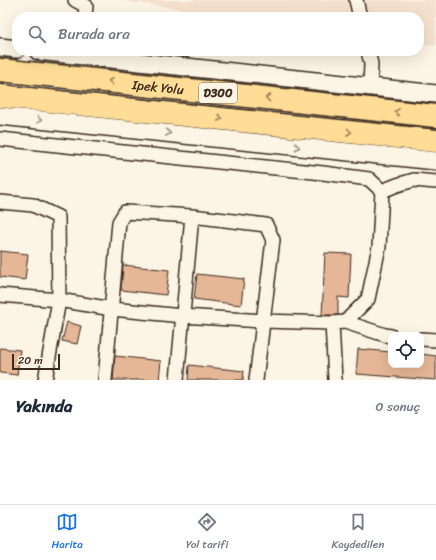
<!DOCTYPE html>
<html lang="tr">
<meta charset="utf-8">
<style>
:root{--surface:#fff;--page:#f6f6f7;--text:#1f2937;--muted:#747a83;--line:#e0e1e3;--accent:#1a73e8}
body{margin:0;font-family:Sriracha,sans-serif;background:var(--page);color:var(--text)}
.controls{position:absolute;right:12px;bottom:12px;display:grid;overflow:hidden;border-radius:8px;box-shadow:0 4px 16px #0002}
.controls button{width:36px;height:36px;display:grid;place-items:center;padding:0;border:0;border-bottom:1px solid var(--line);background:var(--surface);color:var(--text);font:20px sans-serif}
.scale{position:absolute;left:12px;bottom:10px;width:48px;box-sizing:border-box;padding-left:4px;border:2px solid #3b2a1e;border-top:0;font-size:11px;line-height:14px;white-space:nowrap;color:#3b2a1e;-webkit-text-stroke:3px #fcf5e5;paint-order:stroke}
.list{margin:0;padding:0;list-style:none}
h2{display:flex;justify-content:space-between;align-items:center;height:52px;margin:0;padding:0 16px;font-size:17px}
h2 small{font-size:13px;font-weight:400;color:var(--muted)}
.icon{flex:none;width:22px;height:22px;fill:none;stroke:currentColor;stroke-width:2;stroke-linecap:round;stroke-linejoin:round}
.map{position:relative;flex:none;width:436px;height:380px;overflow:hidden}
.search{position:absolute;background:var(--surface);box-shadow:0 4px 16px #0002;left:12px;right:12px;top:12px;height:44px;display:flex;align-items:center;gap:10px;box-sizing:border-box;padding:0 14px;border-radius:16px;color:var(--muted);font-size:15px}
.sheet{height:124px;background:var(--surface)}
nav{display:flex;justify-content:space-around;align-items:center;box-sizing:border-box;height:56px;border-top:1px solid var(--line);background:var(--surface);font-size:11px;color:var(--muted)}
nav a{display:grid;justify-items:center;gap:2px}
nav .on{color:var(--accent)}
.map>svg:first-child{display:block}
.built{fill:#f5e2ce}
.building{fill:#e6b797;stroke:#3b2a1e}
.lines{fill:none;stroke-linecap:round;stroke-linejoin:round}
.minor-casing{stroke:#3b2a1e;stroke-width:16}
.tertiary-casing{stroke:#3b2a1e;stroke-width:20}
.trunk-casing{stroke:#3b2a1e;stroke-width:25}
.minor{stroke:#fcf5e5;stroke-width:13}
.tertiary{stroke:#fcf5e5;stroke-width:17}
.trunk{stroke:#ffdd96;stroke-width:22}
.oneway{stroke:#9d845a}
.oneway2{stroke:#9c9082}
.labels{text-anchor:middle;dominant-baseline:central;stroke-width:3.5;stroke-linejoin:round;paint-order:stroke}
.shield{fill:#fcf5e5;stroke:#75675a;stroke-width:1}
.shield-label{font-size:12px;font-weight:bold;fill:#3b2a1e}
.street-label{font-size:13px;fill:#3b2a1e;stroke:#fcf5e5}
</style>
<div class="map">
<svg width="436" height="380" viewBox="0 0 436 380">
<rect width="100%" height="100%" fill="#fcf5e5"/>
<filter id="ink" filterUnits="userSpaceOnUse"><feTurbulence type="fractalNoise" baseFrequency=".025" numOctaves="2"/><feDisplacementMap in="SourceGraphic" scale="8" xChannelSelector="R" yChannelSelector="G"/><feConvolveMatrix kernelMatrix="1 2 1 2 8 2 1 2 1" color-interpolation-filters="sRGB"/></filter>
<g filter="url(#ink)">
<!-- built -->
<path class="built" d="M117,0h319v46l-17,-2v-27h-185z"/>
<!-- building -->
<path class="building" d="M0,251l28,3 -3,26 -25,-3z
M325,253l26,1 -2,44 -11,-1v18h-16z
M123,265l46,5 -3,25 -45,-5z
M197,274l47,5 -3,26 -47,-6z
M67,322l14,4 -4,18 -15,-3z
M0,348l20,2 -3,25 -17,-2z
M358,349l33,3v13h30v-11l15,2v24l-80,-6z
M115,356l46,5 -2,19h-46z
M189,365l55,6 -1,9h-55z"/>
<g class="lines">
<defs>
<path id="minor" d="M75,0l11,6 -1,11
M356,0l4,17
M368,51l3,13 -1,23
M0,139l323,34 46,6 13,12 -3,56 -11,52 -23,23 -13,1 -69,-2 -81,-5 -70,-7 -53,-9 -59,-5
M382,191l15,-6 17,-5 22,2
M0,202l33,3 25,12 1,83 -14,80
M345,322l40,13 6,1
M332,323l3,57
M421,339l15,1
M105,380l14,-158 6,-10 67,4 74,9 7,15 -17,140
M177,380l15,-164"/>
<path id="tertiary" d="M0,47l17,2
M38,51l398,43
M0,116l436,45"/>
<g id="trunk">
<path id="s1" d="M0,70l436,46"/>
<path d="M0,96l436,45"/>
</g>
</defs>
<!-- minor casing -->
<use href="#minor" class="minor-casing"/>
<!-- tertiary casing -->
<use href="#tertiary" class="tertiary-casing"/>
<!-- trunk casing -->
<use href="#trunk" class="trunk-casing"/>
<!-- minor -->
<use href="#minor" class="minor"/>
<!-- tertiary -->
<use href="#tertiary" class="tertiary"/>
<!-- trunk -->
<use href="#trunk" class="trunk"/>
</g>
<!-- one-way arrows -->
<defs><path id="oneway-chevron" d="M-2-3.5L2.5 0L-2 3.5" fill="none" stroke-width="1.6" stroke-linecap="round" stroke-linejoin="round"/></defs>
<g class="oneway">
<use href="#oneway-chevron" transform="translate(111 81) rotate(-174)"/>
<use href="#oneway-chevron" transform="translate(268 98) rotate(-174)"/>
<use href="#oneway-chevron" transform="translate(397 112) rotate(-174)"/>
<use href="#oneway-chevron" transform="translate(220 118) rotate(6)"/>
<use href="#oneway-chevron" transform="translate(349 132) rotate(6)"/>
</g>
<g class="oneway2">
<use href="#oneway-chevron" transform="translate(39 120) rotate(6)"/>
<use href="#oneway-chevron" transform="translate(168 133) rotate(6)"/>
<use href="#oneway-chevron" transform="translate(297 147) rotate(6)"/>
</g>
</g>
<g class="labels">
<!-- shield labels -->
<rect class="shield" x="199" y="83" width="38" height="20" rx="3"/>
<g class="shield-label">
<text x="218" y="93">D300</text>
</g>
<!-- street labels -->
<g class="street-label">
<text stroke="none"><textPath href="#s1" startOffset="159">Ipek Yolu</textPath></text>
</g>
</g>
</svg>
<div class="controls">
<button><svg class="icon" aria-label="locate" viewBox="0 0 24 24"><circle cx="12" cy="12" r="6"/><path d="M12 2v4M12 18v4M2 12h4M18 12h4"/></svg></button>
</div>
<div class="scale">20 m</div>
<div class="search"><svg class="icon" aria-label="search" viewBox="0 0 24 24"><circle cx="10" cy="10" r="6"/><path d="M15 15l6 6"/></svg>Burada ara</div>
</div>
<section class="sheet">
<h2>Yakında<small>0 sonuç</small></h2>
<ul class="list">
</ul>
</section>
<nav>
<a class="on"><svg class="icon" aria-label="map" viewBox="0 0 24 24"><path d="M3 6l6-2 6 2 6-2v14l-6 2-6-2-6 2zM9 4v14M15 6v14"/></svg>Harita</a>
<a><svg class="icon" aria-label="directions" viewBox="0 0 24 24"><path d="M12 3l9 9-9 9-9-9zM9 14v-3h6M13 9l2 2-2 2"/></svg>Yol tarifi</a>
<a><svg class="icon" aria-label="saved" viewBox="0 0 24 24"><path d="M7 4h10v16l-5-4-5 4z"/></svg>Kaydedilen</a>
</nav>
